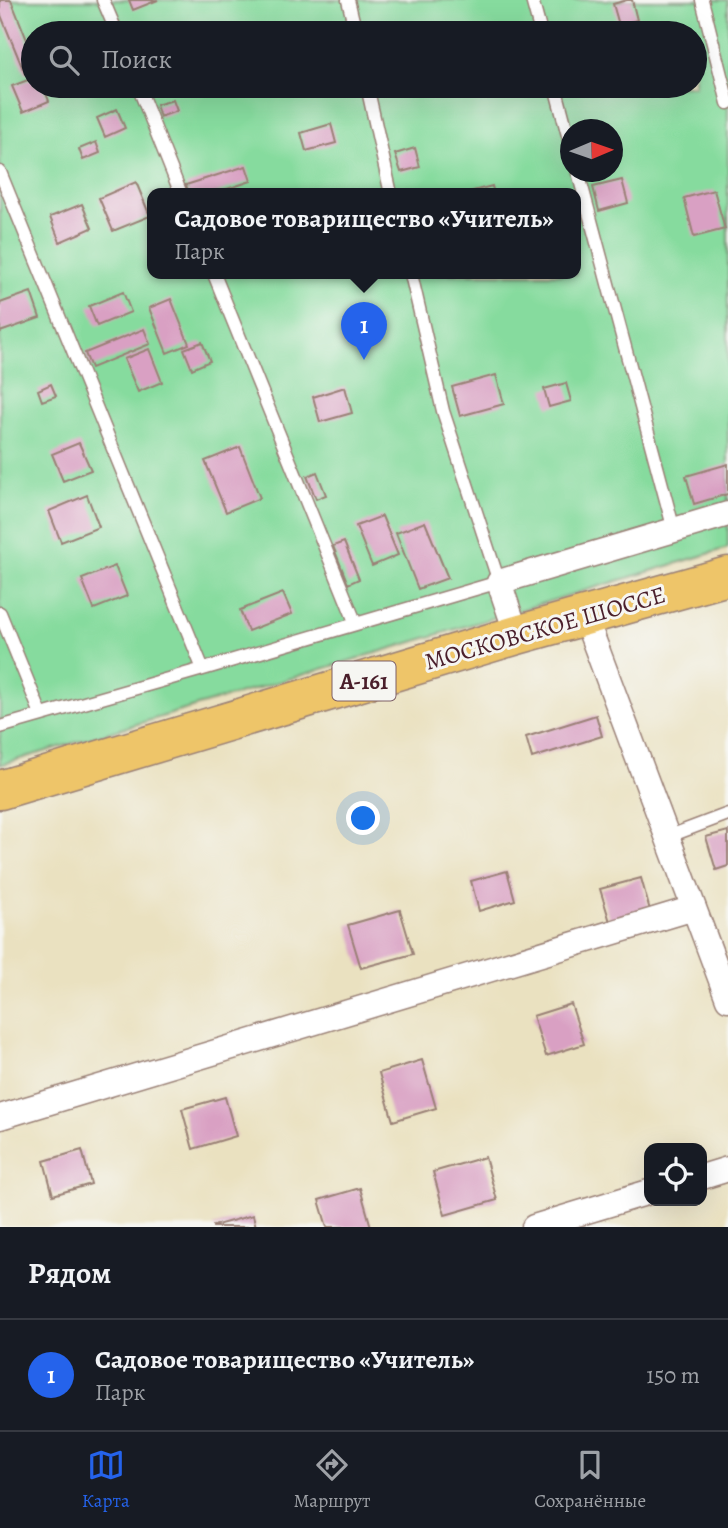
<!DOCTYPE html>
<html lang="ru">
<meta charset="utf-8">
<style>
:root{--surface:#171b24;--page:#242831;--text:#f1f3f6;--muted:#9ea1a6;--line:#363941;--accent:#2563eb}
body{margin:0;font-family:Alegreya,serif;background:var(--page);color:var(--text)}
.controls{position:absolute;right:21px;bottom:21px;display:grid;overflow:hidden;border-radius:14px;box-shadow:0 7px 28px #0002}
.controls button{width:63px;height:63px;display:grid;place-items:center;padding:0;border:0;border-bottom:2px solid var(--line);background:var(--surface);color:var(--text);font:35px sans-serif}
.compass{position:absolute;left:560px;top:119px;width:63px;height:63px;border-radius:50%;background:var(--surface);box-shadow:0 7px 28px #0002;rotate:88deg}
.you{position:absolute;left:364px;top:819px;width:24px;height:24px;margin:-18px;border:5px solid #fff;border-radius:50%;background:#1a73e8;box-shadow:0 0 0 10px #1a73e833}
.badge{display:grid;place-items:center;width:46px;height:46px;border-radius:50%;background:var(--accent);color:#fff;font-size:23px;font-weight:700}
.pin{position:absolute;translate:-50% -58px;filter:drop-shadow(0 2px 4px #0008)}
.pin::after{content:'';position:absolute;top:37px;width:24px;height:21px;background:inherit;clip-path:polygon(0 0,100% 0,50% 100%)}
.popup{position:absolute;left:147px;top:188px;width:434px;height:91px;box-sizing:border-box;display:grid;place-content:center;border-radius:14px;background:var(--surface);filter:drop-shadow(0 2px 5px #0005);font-size:23px;white-space:nowrap;color:var(--muted)}
.popup b{font-size:26px;color:var(--text)}
.popup::after{content:'';position:absolute;left:50%;top:100%;margin-left:-14px;border:14px solid transparent;border-top-color:var(--surface)}
.list{margin:0;padding:0;list-style:none}
h2{display:flex;justify-content:space-between;align-items:center;height:91px;margin:0;padding:0 28px;font-size:30px}
h2 small{font-size:23px;font-weight:400;color:var(--muted)}
.list li{display:grid;grid-template-columns:46px 1fr auto;gap:21px;align-items:center;box-sizing:border-box;height:112px;padding:0 28px;border-top:2px solid var(--line)}
.list b{display:block;font-size:26px;white-space:nowrap}
.list p{margin:0;font-size:23px;white-space:nowrap;color:var(--muted)}
.list em{font-size:23px;font-style:normal;color:var(--muted)}
.icon{flex:none;width:38px;height:38px;fill:none;stroke:currentColor;stroke-width:2;stroke-linecap:round;stroke-linejoin:round}
.map{position:relative;flex:none;width:728px;height:1227px;overflow:hidden}
.search{position:absolute;background:var(--surface);box-shadow:0 7px 28px #0002;left:21px;right:21px;top:21px;height:77px;display:flex;align-items:center;gap:18px;box-sizing:border-box;padding:0 24px;border-radius:38px;color:var(--muted);font-size:26px}
.sheet{height:203px;background:var(--surface)}
nav{display:flex;justify-content:space-around;align-items:center;box-sizing:border-box;height:98px;border-top:2px solid var(--line);background:var(--surface);font-size:19px;color:var(--muted)}
nav a{display:grid;justify-items:center;gap:4px}
nav .on{color:var(--accent)}
.map>svg:first-child{display:block}
.green{fill:#86db9e;stroke:#687d64;stroke-width:2;fill-rule:evenodd}
.building{fill:#d9a0c3}
.lines{fill:none;stroke-linecap:round;stroke-linejoin:round}
.lane-casing{stroke:#9a8076;stroke-width:15}
.street-casing{stroke:#9a8076;stroke-width:27}
.highway-casing{stroke:#9a8076;stroke-width:41}
.lane{stroke:#fff;stroke-width:12}
.street{stroke:#fff;stroke-width:24}
.highway{stroke:#eec569;stroke-width:38}
.labels{text-anchor:middle;dominant-baseline:central;stroke-width:6;stroke-linejoin:round;paint-order:stroke}
.shield{fill:#f6f6f2;stroke:#7e6067;stroke-width:2}
.shield-label{font-size:23px;font-weight:bold;fill:#4a1f2b}
.street-label{font-size:24px;fill:#4a1f2b;stroke:#f6f6f2}
</style>
<div class="map">
<svg width="728" height="1227" viewBox="0 0 728 1227">
<rect width="100%" height="100%" fill="#f6f6f2"/>
<filter id="ink" filterUnits="userSpaceOnUse"><feTurbulence type="fractalNoise" baseFrequency=".0143" numOctaves="2"/><feDisplacementMap in="SourceGraphic" scale="14" xChannelSelector="R" yChannelSelector="G"/><feConvolveMatrix kernelMatrix="1 2 1 2 8 2 1 2 1" color-interpolation-filters="sRGB"/></filter>
<filter id="wash" filterUnits="userSpaceOnUse"><feTurbulence type="fractalNoise" baseFrequency=".00686" numOctaves="4" result="noise"/><feDisplacementMap in="SourceGraphic" scale="28" xChannelSelector="R" yChannelSelector="G"/><feGaussianBlur stdDeviation="1.57" result="paint"/><feColorMatrix in="noise" values="0 0 0 0 0 0 0 0 0 0 0 0 0 0 0 0 0 1.4 0 .05"/><feComposite in="paint" operator="in"/></filter>
<g filter="url(#wash)">
<rect width="100%" height="100%" fill="#eae1c0"/>
<!-- green -->
<path class="green" d="M0,0h728v548l-728,217zM33,33h662v53h-662zM570,130h42v42h-42zM152,194h424v80h-424z"/>
<g id="blocks">
<!-- building -->
<path class="building" d="M0,0h11l22,55v16l-8,3 -25,-61z
M129,0h29l-25,10z
M627,0h5l5,20 -18,5 -6,-21z
M679,24l3,9h-31l-1,-1z
M33,78v8h10l6,15 -26,11 -11,-26z
M173,100l4,11 -17,6 -4,-12z
M117,109l8,19 -20,9 -8,-19z
M331,124l5,19 -30,8 -5,-18z
M96,142l4,11 -17,7 -4,-11z
M415,148l5,19 -19,5 -6,-18z
M246,166l5,15 -39,13h-23l-3,-9z
M622,180l6,23 -29,8 -6,-24z
M136,182l14,34 -37,15 -14,-33z
M492,186l2,8h-29v-1z
M714,190l11,39 -31,8 -10,-39z
M82,204l10,24 -32,14 -10,-25z
M31,292l9,26 -40,14v-29z
M123,292l8,20 -34,14 -8,-20z
M171,299l18,45 -22,9 -18,-45z
M144,329l6,15 -59,24 -6,-15z
M202,342l8,19 -18,8 -8,-20z
M149,349l13,33 -24,10 -14,-33z
M496,375l8,29 -44,12 -8,-29z
M566,383l5,18 -22,6 -5,-18z
M51,384l5,12 -14,5 -4,-11z
M345,387l7,26 -32,9 -7,-25z
M79,443l12,27 -28,11 -11,-27z
M240,447l20,51 -34,14 -21,-51z
M728,464v30l-34,10 -8,-28z
M317,472l9,23 -10,4 -9,-23z
M87,495l12,32 -38,15 -12,-31z
M382,516l16,39 -26,11 -16,-40z
M425,522l23,56 -30,11 -22,-56z
M344,542l15,37 -11,5 -15,-38z
M115,566l12,30 -33,13 -12,-30z
M283,593l9,21 -44,17 -8,-21z
M596,715l6,21 -70,22 -6,-21z
M728,831v35l-12,4 -10,-33z
M507,871l8,29 -36,11 -8,-30z
M641,878l10,36 -40,11 -11,-36z
M400,910l13,44 -52,14 -13,-43z
M571,1004l13,40 -38,12 -13,-40z
M422,1060l14,48 -43,13 -14,-48z
M225,1097l11,39 -43,13 -11,-40z
M82,1150l9,34 -38,11 -9,-34z
M485,1157l12,43 -52,15 -12,-43z
M360,1188l11,39h-44l-8,-27z
M253,1215l3,12h-43v-1z"/>
</g>
</g>
<g filter="url(#ink)">
<use href="#blocks" fill-opacity="0" stroke="#9a8076" stroke-width="2"/>
<g class="lines">
<defs>
<path id="lane" d="M103,0l14,33
M348,0l8,33
M532,0l9,33
M702,0l26,103
M138,86l43,108
M367,86l24,108
M555,86l15,57
M0,172l203,497
M578,172l96,358
M214,274l142,350
M0,613l41,101
M0,727l203,-58 296,-87 -56,-171 -32,-137
M667,837l61,-23"/>
<path id="street" d="M585,617l143,382
M517,635l-18,-53 229,-68
M0,1117l694,-209
M702,1177l26,-8
M534,1227l115,-35"/>
<path id="highway" d="M0,790l517,-155 211,-59"/>
</defs>
<!-- lane casing -->
<use href="#lane" class="lane-casing"/>
<!-- street casing -->
<use href="#street" class="street-casing"/>
<!-- highway casing -->
<use href="#highway" class="highway-casing"/>
<!-- lane -->
<use href="#lane" class="lane"/>
<!-- street -->
<use href="#street" class="street"/>
<!-- highway -->
<use href="#highway" class="highway"/>
</g>
</g>
<g class="labels">
<!-- shield labels -->
<rect class="shield" x="332.5" y="661.5" width="63" height="39" rx="5"/>
<g class="shield-label">
<text x="364" y="681">А-161</text>
</g>
<!-- street labels -->
<g class="street-label">
<text transform="translate(545 628) rotate(-16)">МОСКОВСКОЕ ШОССЕ</text>
</g>
</g>
</svg>
<div class="controls">
<button><svg class="icon" aria-label="locate" viewBox="0 0 24 24"><circle cx="12" cy="12" r="6"/><path d="M12 2v4M12 18v4M2 12h4M18 12h4"/></svg></button>
</div>
<svg class="compass" viewBox="-18 -18 36 36"><path d="M0-13l5 13h-10z" fill="#e53935"/><path d="M0 13l5-13h-10z" fill="#9ea1a6"/></svg>
<div class="you"></div>
<div class="pin badge" style="left:364px;top:360px">1</div>
<div class="popup"><b>Садовое товарищество «Учитель»</b>Парк</div>
<div class="search"><svg class="icon" aria-label="search" viewBox="0 0 24 24"><circle cx="10" cy="10" r="6"/><path d="M15 15l6 6"/></svg>Поиск</div>
</div>
<section class="sheet">
<h2>Рядом<small></small></h2>
<ul class="list">
<li><span class="badge">1</span><div><b>Садовое товарищество «Учитель»</b><p>Парк</p></div><em>150 m</em></li>
</ul>
</section>
<nav>
<a class="on"><svg class="icon" aria-label="map" viewBox="0 0 24 24"><path d="M3 6l6-2 6 2 6-2v14l-6 2-6-2-6 2zM9 4v14M15 6v14"/></svg>Карта</a>
<a><svg class="icon" aria-label="directions" viewBox="0 0 24 24"><path d="M12 3l9 9-9 9-9-9zM9 14v-3h6M13 9l2 2-2 2"/></svg>Маршрут</a>
<a><svg class="icon" aria-label="saved" viewBox="0 0 24 24"><path d="M7 4h10v16l-5-4-5 4z"/></svg>Сохранённые</a>
</nav>
